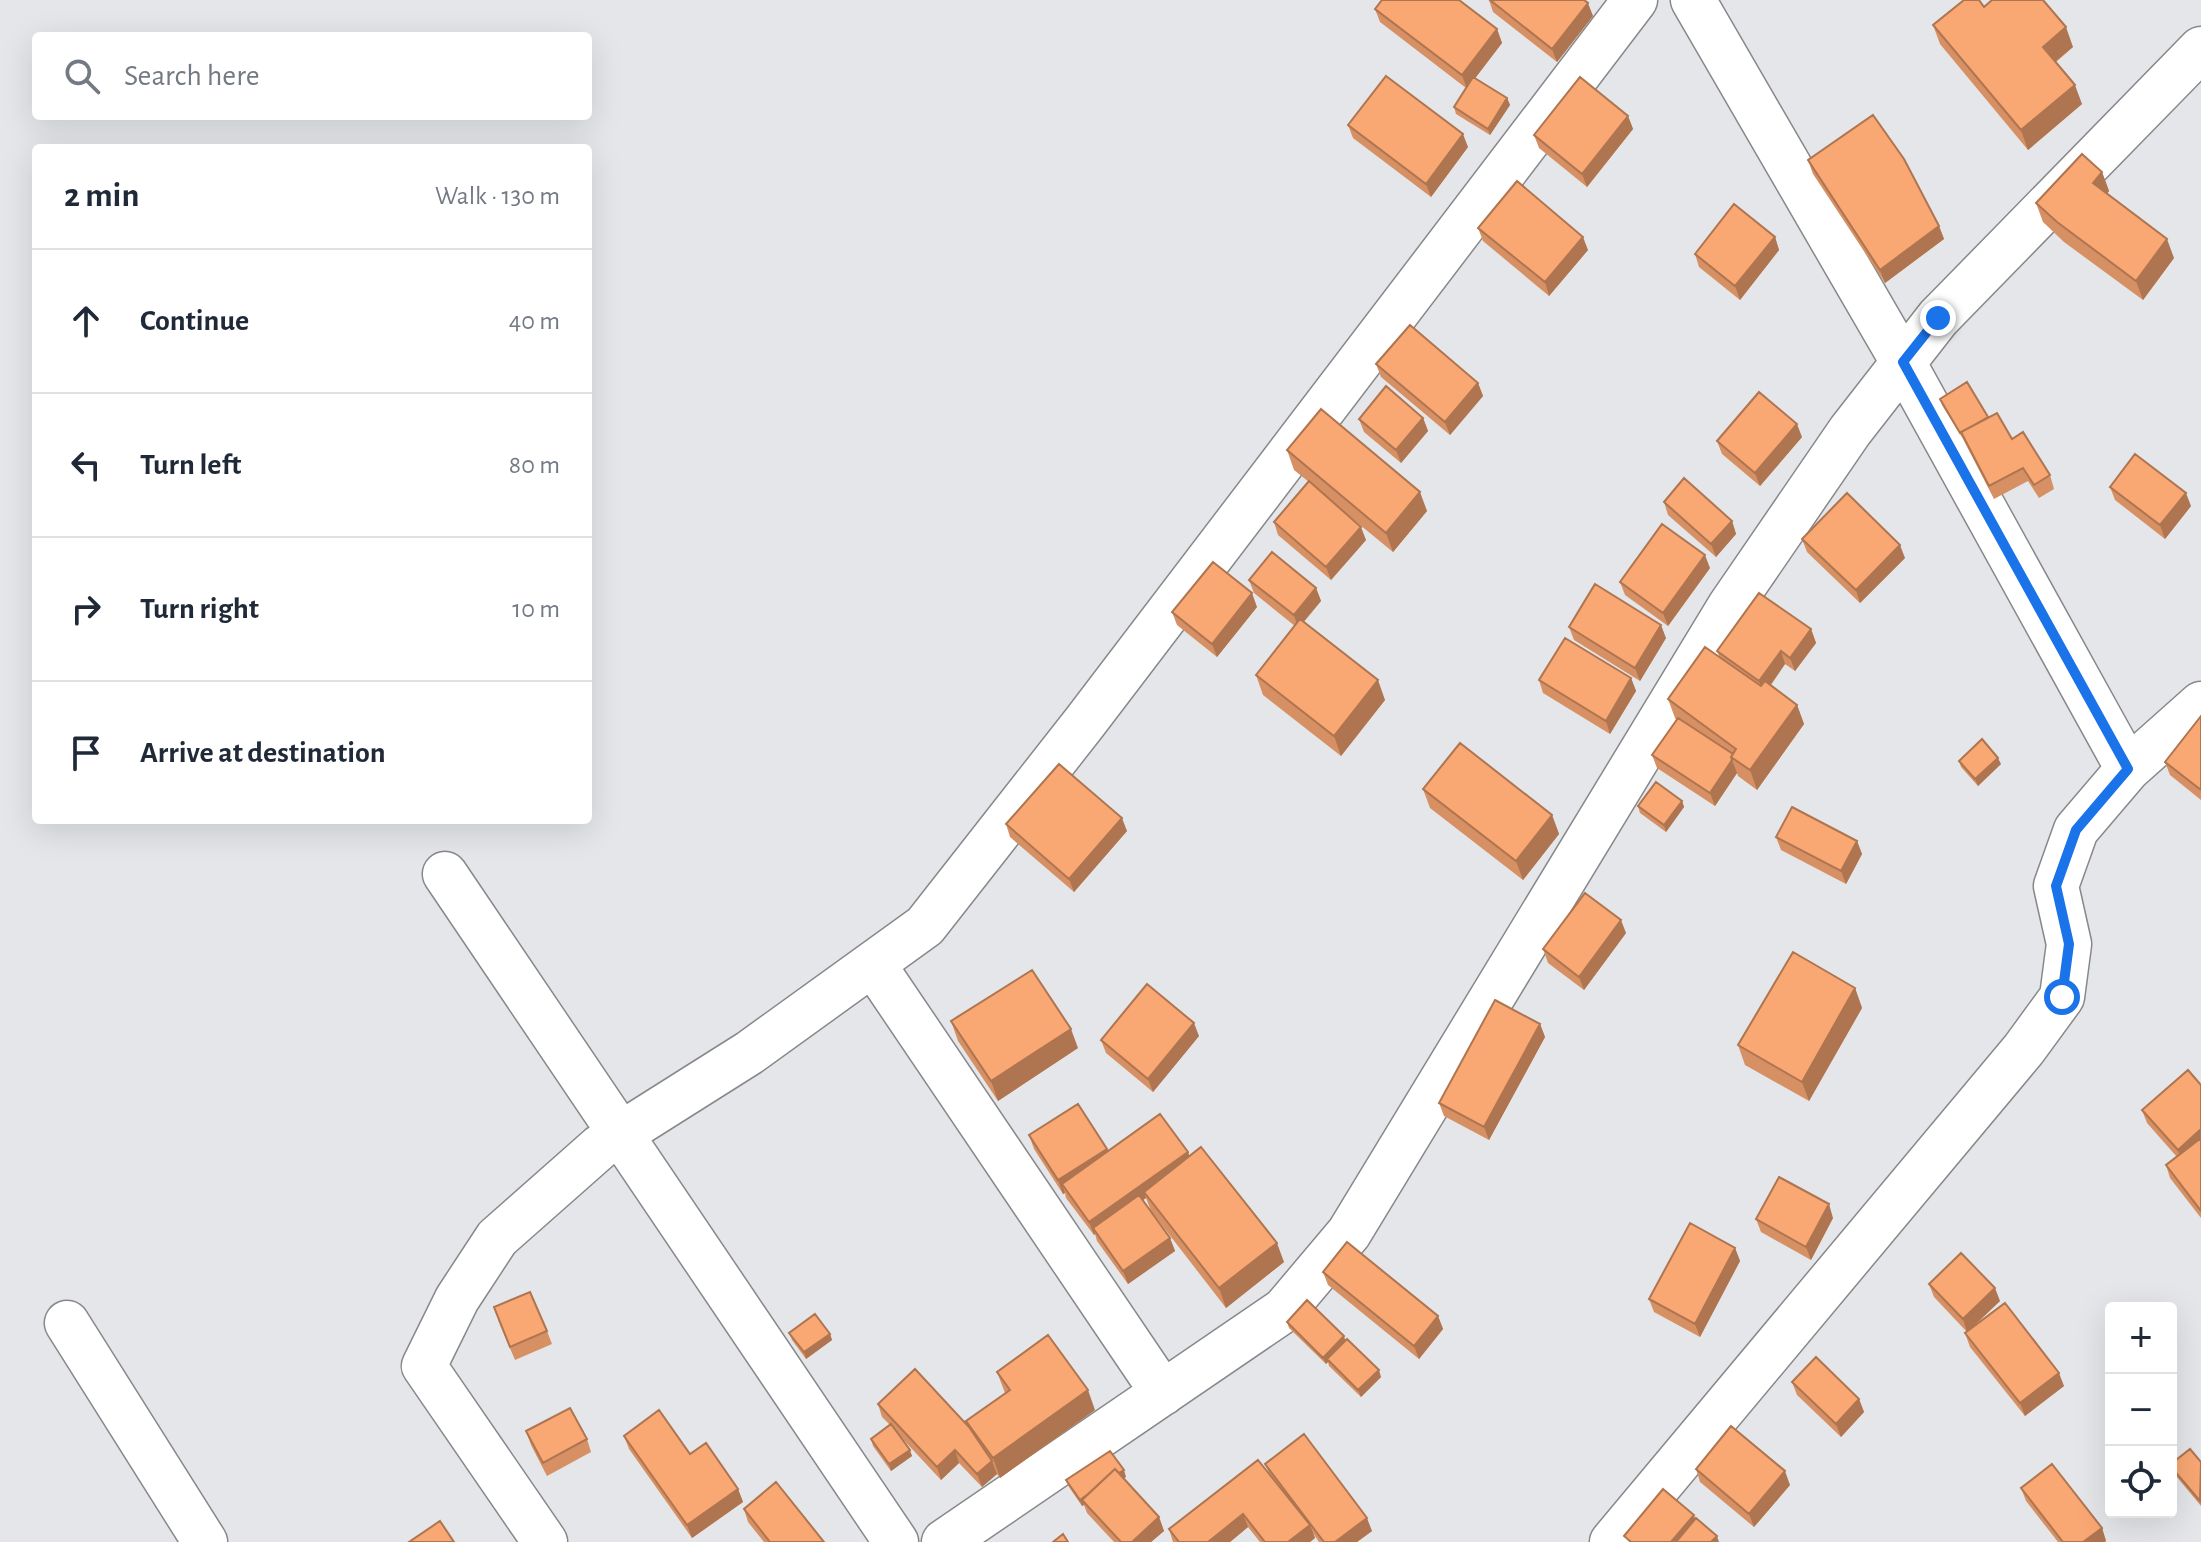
<!DOCTYPE html>
<meta charset="utf-8">
<style>
:root{--surface:#fff;--page:#f6f6f7;--text:#1f2937;--muted:#747a83;--line:#e0e1e3}
body{margin:0;font-family:"Alegreya Sans",sans-serif;background:var(--page);color:var(--text)}
.controls{position:absolute;right:24px;bottom:24px;display:grid;overflow:hidden;border-radius:8px;box-shadow:0 8px 32px #0002}
.controls button{width:72px;height:72px;display:grid;place-items:center;padding:0;border:0;border-bottom:2px solid var(--line);background:var(--surface);color:var(--text);font:40px sans-serif}
.stop{position:absolute;width:24px;height:24px;margin:-18px;border:6px solid #1a73e8;border-radius:50%;background:#fff}
.stop.end{background:#1a73e8;border-color:#fff;box-shadow:0 2px 8px #0008}
.list{margin:0;padding:0;list-style:none}
h2{display:flex;justify-content:space-between;align-items:center;height:104px;margin:0;padding:0 32px;font-size:34px}
h2 small{font-size:26px;font-weight:400;color:var(--muted)}
.list li{display:grid;grid-template-columns:52px 1fr auto;gap:24px;align-items:center;box-sizing:border-box;height:144px;padding:0 32px;border-top:2px solid var(--line)}
.list b{display:block;font-size:30px;white-space:nowrap}
.list em{font-size:26px;font-style:normal;color:var(--muted)}
.icon{flex:none;width:44px;height:44px;fill:none;stroke:currentColor;stroke-width:2;stroke-linecap:round;stroke-linejoin:round}
.map{position:relative;flex:none;width:2201px;height:1542px;overflow:hidden}
.search{position:absolute;background:var(--surface);box-shadow:0 8px 32px #0002;left:32px;top:32px;width:560px;height:88px;display:flex;align-items:center;gap:20px;box-sizing:border-box;padding:0 28px;border-radius:8px;color:var(--muted);font-size:30px}
.panel{position:absolute;background:var(--surface);box-shadow:0 8px 32px #0002;left:32px;top:144px;width:560px;height:680px;border-radius:8px}
.map>svg:first-child{display:block}
.lines{fill:none;stroke-linecap:round;stroke-linejoin:round}
.minor-casing{stroke:#86888a;stroke-width:47}
.minor{stroke:#fff;stroke-width:44}
.wall{fill:#d69063}
.shaded-wall{fill:#ae7550}
.building{fill:#f9a773;stroke:#ae7550;stroke-width:2}
.route{stroke:#1a73e8;stroke-width:10}
</style>
<div class="map">
<svg width="2201" height="1542" viewBox="0 0 2201 1542">
<rect width="100%" height="100%" fill="#e4e6e9"/>
<g class="lines">
<defs>
<path id="minor" d="M1693,0l210,362 225,407
M445,874l451,668
M873,964l290,429
M67,1323l138,219
M545,1542l-121,-176 33,-67 40,-61 103,-91 149,-94 176,-127 160,-204 550,-722
M944,1542l340,-232 65,-77 381,-627 120,-175 88,-113 263,-269
M1612,1542l412,-493 38,-52 7,-53 -13,-58 20,-56 52,-61 73,-65"/>
</defs>
<!-- minor casing -->
<use href="#minor" class="minor-casing"/>
<!-- minor -->
<use href="#minor" class="minor"/>
</g>
<!-- wall -->
<path class="wall" d="M1489,0h95l9,16 -36,46 -64,-50z
M1984,7l89,40 -17,15 26,42 -54,46 -88,-106 -7,-19z
M1375,9l122,20 5,14 -27,35 32,20 3,7 -20,30 -34,-21 -2,-7 12,-19 -86,-66z
M1628,116l5,13 -46,58 -48,-39 -5,-13z
M1348,125l120,22 -37,50 -78,-59z
M1808,160l131,66 5,13 -59,44 -72,-109z
M2102,172l7,19 -2,3 67,64 -31,42 -79,-58 -21,-20 -7,-19z
M1478,228l110,22 -39,46 -66,-55z
M1775,237l4,13 -39,50 -41,-33 -4,-13z
M1376,364l102,19 5,13 -33,39 -69,-58z
M1940,399l48,18 62,58 4,14 -15,9 -11,-17 -34,18 -31,-60 -21,-34z
M1423,418l5,13 -27,32 -37,-31 -5,-13z
M1802,437l-42,49 -38,-32 -5,-13z
M1287,450l140,61 -34,41 -56,-46 29,34 -35,40 -53,-45 -4,-13 35,-40 -15,-12z
M2110,487l81,19 -26,33 -50,-39z
M1664,502l68,19 4,13 -20,23 -48,-42z
M1802,539l103,19 -45,45 -53,-51z
M1710,568l-42,58 -43,-31 -5,-13z
M1249,580l67,8 5,13 -17,21 81,78 -44,56 -78,-61 -7,-20 39,-49 -41,-33z
M1257,607l-40,50 -40,-32 -5,-13z
M1569,627l97,11 -26,43 -66,-41z
M1811,629l5,14 -21,28 -10,-7 -14,21 26,20 7,19 -47,66 -19,-14 -1,-3 -22,33 -58,-38 -5,-13 24,-35 -1,-2 -7,-19 51,-43 -2,-5z
M1631,678l5,13 -26,43 -67,-41 -4,-13z
M2201,716v84l-31,-25 -5,-13z
M1959,761l42,3 -23,22 -17,-19z
M1423,789l129,26 7,19 -36,46 -93,-72z
M1682,801l2,6 -18,25 -26,-19 -2,-7z
M1006,824l121,7 -53,61 -64,-55z
M1776,837l81,4 5,13 -16,30 -65,-34z
M1626,933l-42,57 -36,-27 -5,-14z
M1855,988l7,20 -53,93 -64,-36 -7,-20z
M951,1021l127,27 -80,53 -40,-60z
M1540,1024l5,13 -56,103 -45,-24 -5,-13z
M1199,1036l-46,56 -47,-39 -5,-13z
M2201,1085v133l-31,-40 -4,-13 11,-8 -30,-34 -5,-13z
M1029,1135l78,14 1,3 81,4 95,106 -58,46 -75,-97 -5,-13 -3,2 27,38 5,13 -47,33 -31,-43 -2,-7 -1,1 -28,-37 -1,-5 -2,1 -29,-45z
M1833,1218l-22,42 -50,-28 -5,-13z
M1735,1248l5,13 -40,76 -46,-25 -5,-13z
M1323,1272l115,44 5,13 -24,30 -91,-74z
M1929,1284l71,17 -32,31 96,54 -39,30 -55,-69 -5,-14 2,-1 -33,-35z
M498,1320l49,11 5,13 -37,16z
M1287,1322l58,18 36,37 -20,20 -32,-31 -1,-4 -2,2 -37,-36z
M789,1333l41,1 2,6 -26,19 -14,-19z
M997,1372l98,38 -95,68 -3,-4 -15,13 -23,-24 -18,17 -42,-45 13,21 -21,15 -18,-25 -2,-7 19,-14 -8,-8 -4,-13 90,22 -2,-5 39,-28z
M1792,1382l67,17 5,13 -23,25 -44,-42z
M526,1431l61,8 4,13 -44,24 -16,-31z
M624,1436l66,18 48,35 5,13 -51,36 -63,-89z
M2201,1462v44l-30,-36v-6z
M1265,1464l107,67 -15,11h-38l-6,-9 2,5 -5,4h-50l-12,-15 -18,15h-57l-4,-13 100,-56z
M1696,1469l94,16 -36,42 -54,-45z
M1126,1477l-3,1 36,39 5,14 -13,11h-37l-27,-29 -3,-8 -2,1 -13,-19 -3,-7z
M2021,1488l81,40 4,13 -48,1 -32,-41z
M744,1509l80,33h-60l-16,-20z"/>
<!-- shaded-wall -->
<path class="shaded-wall" d="M1588,3l5,13 -36,46 -5,-13z
M2066,27l7,20 -23,19 -7,-19z
M1497,29l5,14 -35,46 -5,-14z
M2075,85l7,19 -54,46 -7,-20z
M1507,98l3,7 -20,30 -2,-6z
M1628,116l5,13 -46,58 -5,-13z
M1463,134l5,13 -37,50 -5,-13z
M2102,172l7,19 -9,12 -7,-20z
M1939,226l5,13 -59,44 -5,-13z
M1583,237l5,13 -39,46 -4,-14z
M1775,237l4,13 -39,50 -5,-14z
M2167,239l7,19 -31,42 -7,-19z
M1478,383l5,13 -33,39 -5,-13z
M1423,418l5,13 -27,32 -5,-13z
M1797,424l5,13 -42,49 -5,-13z
M1420,492l7,19 -34,41 -7,-19z
M2186,493l5,13 -26,33 -5,-14z
M1732,521l4,13 -20,23 -5,-13z
M1361,527l5,13 -35,40 -5,-13z
M1900,545l5,13 -45,45 -4,-13z
M1705,555l5,13 -42,58 -5,-13z
M1316,588l5,13 -23,27 -4,-13z
M1252,593l5,14 -40,50 -5,-13z
M1661,625l5,13 -26,43 -5,-13z
M1811,629l5,14 -21,28 -5,-13z
M1781,651l4,13 -21,30 -5,-13z
M1631,678l5,13 -26,43 -4,-13z
M1378,680l7,20 -44,56 -7,-20z
M1797,705l7,19 -47,66 -7,-20z
M1998,758l3,6 -23,22 -3,-7z
M1732,760l5,13 -22,33 -5,-13z
M1682,801l2,6 -18,25 -2,-7z
M1552,815l7,19 -36,46 -7,-19z
M1122,818l5,13 -53,61 -5,-13z
M1857,841l5,13 -16,30 -5,-13z
M1621,920l5,13 -42,57 -5,-13z
M1855,988l7,20 -53,93 -7,-19z
M1194,1023l5,13 -46,56 -5,-13z
M1540,1024l5,13 -56,103 -5,-13z
M1071,1029l7,19 -80,53 -7,-20z
M2201,1129v18l-19,16 -4,-13z
M1107,1149l5,13 -50,22 3,9 -2,1 -5,-14z
M1188,1152l5,13 -49,27 2,6 -49,35 -4,-5 2,6 -1,1 -5,-13z
M1829,1204l4,14 -22,42 -5,-13z
M1170,1238l5,13 -47,33 -5,-13z
M1277,1243l7,19 -58,46 -7,-20z
M1735,1248l5,13 -40,76 -5,-13z
M1995,1288l5,13 -33,31 -4,-13z
M1438,1316l5,13 -24,30 -5,-13z
M830,1334l2,6 -26,19 -2,-7z
M1344,1336l2,7 -19,16 1,3 -2,2 -3,-6z
M1379,1370l2,7 -20,20 -3,-7z
M2059,1373l5,13 -39,30 -5,-13z
M1088,1390l7,20 -95,68 -7,-20z
M1859,1399l5,13 -23,25 -5,-13z
M910,1450l2,6 -21,15 -2,-7z
M955,1450l4,13 -18,17 -4,-13z
M992,1461l5,13 -15,13 -5,-13z
M1124,1470l2,7 -40,27 -4,-4 2,5 -2,1 -2,-6z
M1785,1471l5,14 -36,42 -5,-13z
M738,1489l5,13 -51,36 -5,-13z
M1243,1514l5,13 -18,15h-22z
M1694,1515l4,13 -11,14h-16z
M1159,1517l5,14 -13,11h-19z
M1367,1518l5,13 -15,11h-22z
M1310,1525l5,13 -5,4h-22z
M2102,1528l4,13 -1,1h-22z
M1717,1536l2,6h-8z"/>
<!-- building -->
<path class="building" d="M1382,0h77l38,29 -35,46 -87,-66z
M1490,0h94l4,3 -36,46z
M1964,0h15l5,7 8,-7h51l23,27 -23,20 32,38 -54,45 -88,-105z
M1386,76l77,58 -37,50 -78,-59z
M1473,77l34,21 -19,31 -34,-22z
M1580,77l48,39 -46,58 -48,-39z
M1873,115l31,44 35,67 -59,44 -72,-110z
M2082,154l20,18 -9,11 74,56 -31,42 -79,-59 -21,-19z
M1517,181l66,56 -38,45 -67,-54z
M1734,204l41,33 -40,49 -40,-32z
M1410,325l68,58 -33,39 -69,-58z
M1967,382l21,35 -28,16 -20,-34z
M1386,386l37,32 -27,32 -37,-31z
M1759,392l38,32 -42,49 -38,-32z
M1321,409l99,83 -34,41 -99,-83z
M1997,413l15,26 11,-7 27,43 -16,10 -11,-17 -34,18 -28,-54z
M2135,454l51,39 -26,32 -50,-38z
M1684,478l48,43 -21,23 -47,-42z
M1309,481l52,46 -35,40 -52,-45z
M1847,493l53,52 -44,45 -54,-51z
M1662,524l43,31 -42,58 -43,-31z
M1272,552l44,36 -22,27 -45,-35z
M1213,562l39,31 -40,51 -40,-32z
M1595,584l66,41 -26,43 -66,-41z
M1759,593l52,36 -21,29 -9,-7 -22,30 -42,-30z
M1300,619l78,61 -44,56 -78,-61z
M1565,638l66,40 -25,43 -67,-41z
M1705,647l56,39 4,-5 32,24 -47,65 -19,-13 5,-8 -68,-50z
M2201,716v74l-36,-28z
M1678,718l55,36 -2,3 1,3 -22,33 -58,-38z
M1982,739l16,19 -23,21 -16,-18z
M1460,743l92,72 -36,46 -93,-72z
M1059,764l63,54 -53,61 -63,-55z
M1656,782l26,19 -18,24 -26,-19z
M1792,807l65,34 -16,30 -65,-34z
M1585,893l36,27 -42,57 -36,-28z
M1793,952l62,36 -53,94 -64,-37z
M1032,970l39,59 -80,52 -40,-60z
M1147,984l47,39 -46,56 -47,-39z
M1495,1000l45,24 -56,103 -45,-24z
M2188,1070l13,15v44l-23,21 -36,-40z
M1078,1104l29,45 -49,31 -29,-45z
M1160,1114l28,38 -99,70 -27,-38z
M2201,1138v73l-35,-46z
M1201,1147l76,96 -58,45 -75,-96z
M1779,1177l50,27 -23,43 -50,-28z
M1139,1195l31,43 -47,33 -30,-43z
M1690,1223l45,25 -40,76 -46,-25z
M1347,1242l91,74 -24,30 -91,-74z
M1961,1253l34,35 -32,31 -34,-35z
M530,1292l17,39 -37,16 -16,-40z
M1307,1300l37,36 -21,22 -36,-36z
M2005,1303l54,70 -39,30 -55,-70z
M815,1314l15,20 -26,18 -15,-19z
M1048,1335l40,55 -95,68 -27,-37 44,-31 -13,-18z
M1347,1339l32,31 -21,20 -31,-31z
M1816,1357l43,42 -23,25 -44,-42z
M915,1369l54,58 23,34 -15,13 -22,-24 -18,17 -59,-63z
M570,1408l17,31 -44,24 -17,-32z
M659,1410l31,44 16,-11 32,46 -51,36 -63,-89z
M891,1424l19,26 -21,14 -18,-25z
M1731,1426l54,45 -36,43 -53,-45z
M1304,1434l63,84 -32,24h-11l-59,-78z
M2190,1449l11,13 -1,39 -29,-34v-3z
M1110,1451l14,19 -5,3 -4,-4 -27,25 -8,6 -14,-20z
M1258,1460l52,65 -22,17h-23l-22,-28 -35,28h-29l-10,-13z
M2052,1464l50,64 -19,14h-20l-42,-54z
M1115,1469l44,48 -27,25h-11l-39,-42z
M776,1482l48,60h-54l-26,-33z
M1663,1489l31,26 -23,27h-40l-7,-6z
M1696,1518l21,18 -6,6h-35z
M440,1521l14,21h-45z
M1063,1534l5,8h-15z"/>
<g class="lines">
<!-- route -->
<path class="route" d="M1938,318l-35,44 225,407 -52,61 -20,56 13,58 -7,53"/>
</g>
</svg>
<div class="controls">
<button>+</button>
<button>−</button>
<button><svg class="icon" aria-label="locate" viewBox="0 0 24 24"><circle cx="12" cy="12" r="6"/><path d="M12 2v4M12 18v4M2 12h4M18 12h4"/></svg></button>
</div>
<div class="stop" style="left:2062px;top:997px"></div>
<div class="stop end" style="left:1938px;top:318px"></div>
<div class="search"><svg class="icon" aria-label="search" viewBox="0 0 24 24"><circle cx="10" cy="10" r="6"/><path d="M15 15l6 6"/></svg>Search here</div>
<section class="panel">
<h2>2 min<small>Walk · 130 m</small></h2>
<ul class="list">
<li><svg class="icon" aria-label="ahead" viewBox="0 0 24 24"><path d="M12 20V5M6 11l6-6 6 6"/></svg><div><b>Continue</b></div><em>40 m</em></li>
<li><svg class="icon" aria-label="left" viewBox="0 0 24 24"><path d="M17 20v-9H6M10 6l-5 5 5 5"/></svg><div><b>Turn left</b></div><em>80 m</em></li>
<li><svg class="icon" aria-label="right" viewBox="0 0 24 24"><path d="M7 20v-9h11M14 6l5 5-5 5"/></svg><div><b>Turn right</b></div><em>10 m</em></li>
<li><svg class="icon" aria-label="arrive" viewBox="0 0 24 24"><path d="M6 21V4h12l-3 4 3 4H6"/></svg><div><b>Arrive at destination</b></div></li>
</ul>
</section>
</div>
